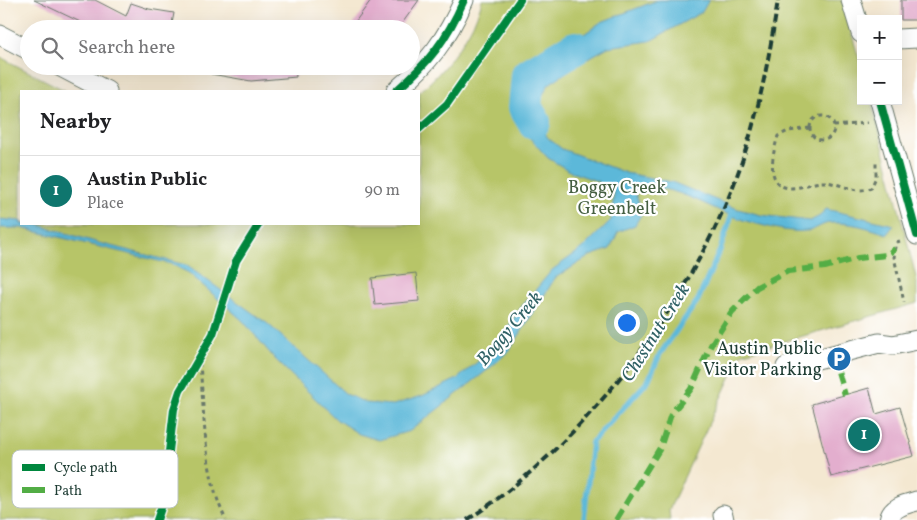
<!DOCTYPE html>
<meta charset="utf-8">
<style>
:root{--surface:#fff;--page:#f2f2f2;--text:#202124;--muted:#757577;--line:#e0e0e0;--accent:#0f766e}
body{margin:0;font-family:Vollkorn,serif;background:var(--page);color:var(--text)}
.controls{position:absolute;right:15px;top:15px;display:grid;overflow:hidden;border-radius:0px;box-shadow:0 5px 20px #0002}
.controls button{width:45px;height:45px;display:grid;place-items:center;padding:0;border:0;border-bottom:1px solid var(--line);background:var(--surface);color:var(--text);font:25px sans-serif}
.you{position:absolute;left:626px;top:322px;width:18px;height:18px;margin:-12px;border:4px solid #fff;border-radius:50%;background:#1a73e8;box-shadow:0 0 0 8px #1a73e833}
.badge{display:grid;place-items:center;width:32px;height:32px;border-radius:50%;background:var(--accent);color:#fff;font-size:16px;font-weight:700}
.pin{position:absolute;translate:-50% -50%;border:2px solid #fff;box-shadow:0 1px 5px #0006}
.list{margin:0;padding:0;list-style:none}
h2{display:flex;justify-content:space-between;align-items:center;height:65px;margin:0;padding:0 20px;font-size:21px}
h2 small{font-size:16px;font-weight:400;color:var(--muted)}
.list li{display:grid;grid-template-columns:32px 1fr auto;gap:15px;align-items:center;box-sizing:border-box;height:70px;padding:0 20px;border-top:1px solid var(--line)}
.list b{display:block;font-size:19px;white-space:nowrap}
.list p{margin:0;font-size:16px;white-space:nowrap;color:var(--muted)}
.list em{font-size:16px;font-style:normal;color:var(--muted)}
.icon{flex:none;width:28px;height:28px;fill:none;stroke:currentColor;stroke-width:2;stroke-linecap:round;stroke-linejoin:round}
.map{position:relative;flex:none;width:917px;height:520px;overflow:hidden}
.search{position:absolute;background:var(--surface);box-shadow:0 5px 20px #0002;left:20px;top:20px;width:400px;height:55px;display:flex;align-items:center;gap:12px;box-sizing:border-box;padding:0 18px;border-radius:28px;color:var(--muted);font-size:19px}
.panel{position:absolute;background:var(--surface);box-shadow:0 5px 20px #0002;left:20px;top:90px;width:400px;height:135px;border-radius:0px}
.map>svg:first-child{display:block}
.green{fill:#b7c567;stroke:#6b814e}
.water{fill:#5bb8d9;stroke:#3d7a86}
.lines{fill:none;stroke-linecap:round;stroke-linejoin:round}
.stream{stroke:#5bb8d9;stroke-width:5.5}
.river{stroke:#5bb8d9;stroke-width:34}
.building{fill:#e3aece}
.minor-casing{stroke:#6a796b;stroke-width:21}
.path{stroke:#6a796b;stroke-width:3;stroke-dasharray:4 4;stroke-linecap:butt}
.minor{stroke:#fff;stroke-width:19}
.rail{stroke:#1f3d34;stroke-width:4;stroke-dasharray:8 4;stroke-linecap:butt}
.quiet{stroke:#52ad45;stroke-width:6;stroke-dasharray:12 6;stroke-linecap:butt}
.cycleway-casing{stroke:#fff;stroke-width:11}
.cycleway{stroke:#00873e;stroke-width:8}
.labels{text-anchor:middle;dominant-baseline:central;stroke-width:4.5;stroke-linejoin:round;paint-order:stroke}
.park-label{font-size:18px;fill:#455f41;stroke:#fff}
.poi-label{font-size:18px;fill:#1f3d34;stroke:#fff;text-anchor:end}
.water-label{font-size:19px;font-style:italic;fill:#316266;stroke:#fff}
.key{fill:#fff;stroke:#bcc5c2;stroke-width:1}
.key-label{font-size:14px;fill:#1f3d34}
</style>
<div class="map">
<svg width="917" height="520" viewBox="0 0 917 520">
<rect width="100%" height="100%" fill="#fff"/>
<filter id="ink" filterUnits="userSpaceOnUse"><feTurbulence type="fractalNoise" baseFrequency=".02" numOctaves="2"/><feDisplacementMap in="SourceGraphic" scale="10" xChannelSelector="R" yChannelSelector="G"/><feConvolveMatrix kernelMatrix="1 2 1 2 8 2 1 2 1" color-interpolation-filters="sRGB"/></filter>
<filter id="wash" filterUnits="userSpaceOnUse"><feTurbulence type="fractalNoise" baseFrequency=".0096" numOctaves="4" result="noise"/><feDisplacementMap in="SourceGraphic" scale="20" xChannelSelector="R" yChannelSelector="G"/><feGaussianBlur stdDeviation="1.12" result="paint"/><feColorMatrix in="noise" values="0 0 0 0 0 0 0 0 0 0 0 0 0 0 0 0 0 1.4 0 .05"/><feComposite in="paint" operator="in"/></filter>
<g filter="url(#wash)">
<rect width="100%" height="100%" fill="#f4e8d1"/>
<!-- green -->
<path class="green" d="M482,0h360l19,66v35h10l6,22 40,158v22l-176,51 -72,156 1,10h-670v-463l66,34h-45v133h398v-132c25,-20 56,-61 63,-92z"/>
<!-- water -->
<path class="water" d="M658,0h51l-7,12 -52,29 -42,6 -28,16 -31,21 -16,28 15,26 14,11 64,24 46,9 66,27 23,6 49,6 10,-5 6,-7 68,16 -7,9c-18,-6 -37,-12 -56,-11 -9,0 -16,8 -25,8 -16,2 -37,-4 -53,-8 -38,-9 -78,-43 -119,-34l8,24 -7,12 -17,7 -8,17 -20,7 -35,22 -45,72 -20,18 -80,63 -31,9 -20,-6 -22,-14 -62,-61 -32,-38 -54,-48 -18,-9 -150,-36h-21v-9l21,2v3h15l63,19 87,22 82,59 78,70 20,9 27,2 29,-9 35,-17 37,-31 28,-42 30,-36 31,-22 28,-28 3,-27 -17,-12 -26,-9 -23,-14 -20,-22 -12,-34 5,-19 36,-30 44,-31z"/>
<g class="lines">
<!-- stream -->
<path class="stream" d="M584,520l8,-78 56,-61 12,-27 38,-54 22,-50 13,-39"/>
<!-- river -->
<path class="river" d="M534,122l-9,-15 3,-32 47,-27"/>
</g>
<g id="blocks">
<!-- building -->
<path class="building" d="M34,0h61l31,16 5,-13 18,6 25,4 -3,16h-49l-10,-5 -2,5h-15z
M371,0h48l-21,29h-48z
M901,0h16v20h-16z
M212,66h83l1,11 -45,4 -40,-7z
M416,273l3,28 -44,4 -3,-27z
M869,388l7,26 24,-7 14,49 -83,21 -19,-73z"/>
</g>
</g>
<g filter="url(#ink)">
<use href="#blocks" fill-opacity="0" stroke="#6a796b" stroke-width="1"/>
<g class="lines">
<defs>
<path id="minor" d="M851,0l10,33
M0,35l29,15
M898,39l19,-1
M59,66l48,25
M396,91c33,-29 50,-50 68,-91
M880,101l37,134
M786,367l93,-24 14,2 24,-5
M723,515l1,5
M889,520c2,-13 17,-16 28,-19"/>
</defs>
<!-- minor casing -->
<use href="#minor" class="minor-casing"/>
<!-- path -->
<path class="path" d="M810 128a12 12 0 1 1 24 0a12 12 0 1 1-24 0Z
M834,126l33,-3
M810,128l-22,3 -10,5c-5,16 -14,52 13,52 12,0 24,-7 35,-6 17,2 29,12 45,6l5,-11v-17
M900,241l-3,1 -3,15 10,45
M199,355c6,54 3,117 27,165"/>
<!-- minor -->
<use href="#minor" class="minor"/>
<!-- rail -->
<path class="rail" d="M467,520c111,-71 213,-204 263,-326 25,-62 38,-128 48,-194"/>
<!-- quiet -->
<path class="quiet" d="M833,355l12,40
M616,520l44,-72 11,-34 20,-25 20,-44 21,-33 25,-25 31,-16 37,-4 33,-9 28,-3 9,-6"/>
<defs>
<path id="cycleway" d="M396,91c33,-29 50,-50 68,-91
M880,101l37,134
M419,129l28,-25 73,-104
M157,520l6,-18 11,-93 6,-18 33,-57 23,-73 23,-37"/>
</defs>
<!-- cycleway casing -->
<use href="#cycleway" class="cycleway-casing"/>
<!-- cycleway -->
<use href="#cycleway" class="cycleway"/>
</g>
</g>
<!-- icons -->
<defs>
<symbol id="parking-disc" viewBox="-11 -11 22 22"><circle r="9.5" fill="#1f6fb2" stroke="#fff"/><path d="M-3.5-5.5H1a3.5 3.5 0 0 1 0 7H-1V5.5H-3.5ZM-1-3.4V-.6H.8a1.4 1.4 0 0 0 0-2.8Z" fill="#fff"/></symbol>
</defs>
<g fill-rule="evenodd">
<use href="#parking-disc" x="825" y="345" width="28" height="28"/>
</g>
<g class="labels">
<!-- park labels -->
<g class="park-label">
<text x="617" y="188">Boggy Creek<tspan x="617" dy="21">Greenbelt</tspan></text>
</g>
<!-- poi labels -->
<g class="poi-label">
<text x="822" y="349">Austin Public<tspan x="822" dy="21">Visitor Parking</tspan></text>
</g>
<!-- water labels -->
<g class="water-label">
<text transform="translate(510 329) rotate(-50)">Boggy Creek</text>
<text transform="translate(656 333) rotate(-58)">Chestnut Creek</text>
</g>
</g>
<!-- legend -->
<rect x="12" y="450" width="166" height="58" rx="8" class="key"/>
<rect x="22" y="464" width="23" height="7" fill="#00873e"/>
<rect x="22" y="487" width="23" height="6" fill="#52ad45"/>
<g class="key-label">
<text x="54" y="472">Cycle path</text>
<text x="54" y="495">Path</text>
</g>
</svg>
<div class="controls">
<button>+</button>
<button>−</button>
</div>
<div class="you"></div>
<div class="pin badge" style="left:864px;top:435px">1</div>
<div class="search"><svg class="icon" aria-label="search" viewBox="0 0 24 24"><circle cx="10" cy="10" r="6"/><path d="M15 15l6 6"/></svg>Search here</div>
<section class="panel">
<h2>Nearby<small></small></h2>
<ul class="list">
<li><span class="badge">1</span><div><b>Austin Public</b><p>Place</p></div><em>90 m</em></li>
</ul>
</section>
</div>
